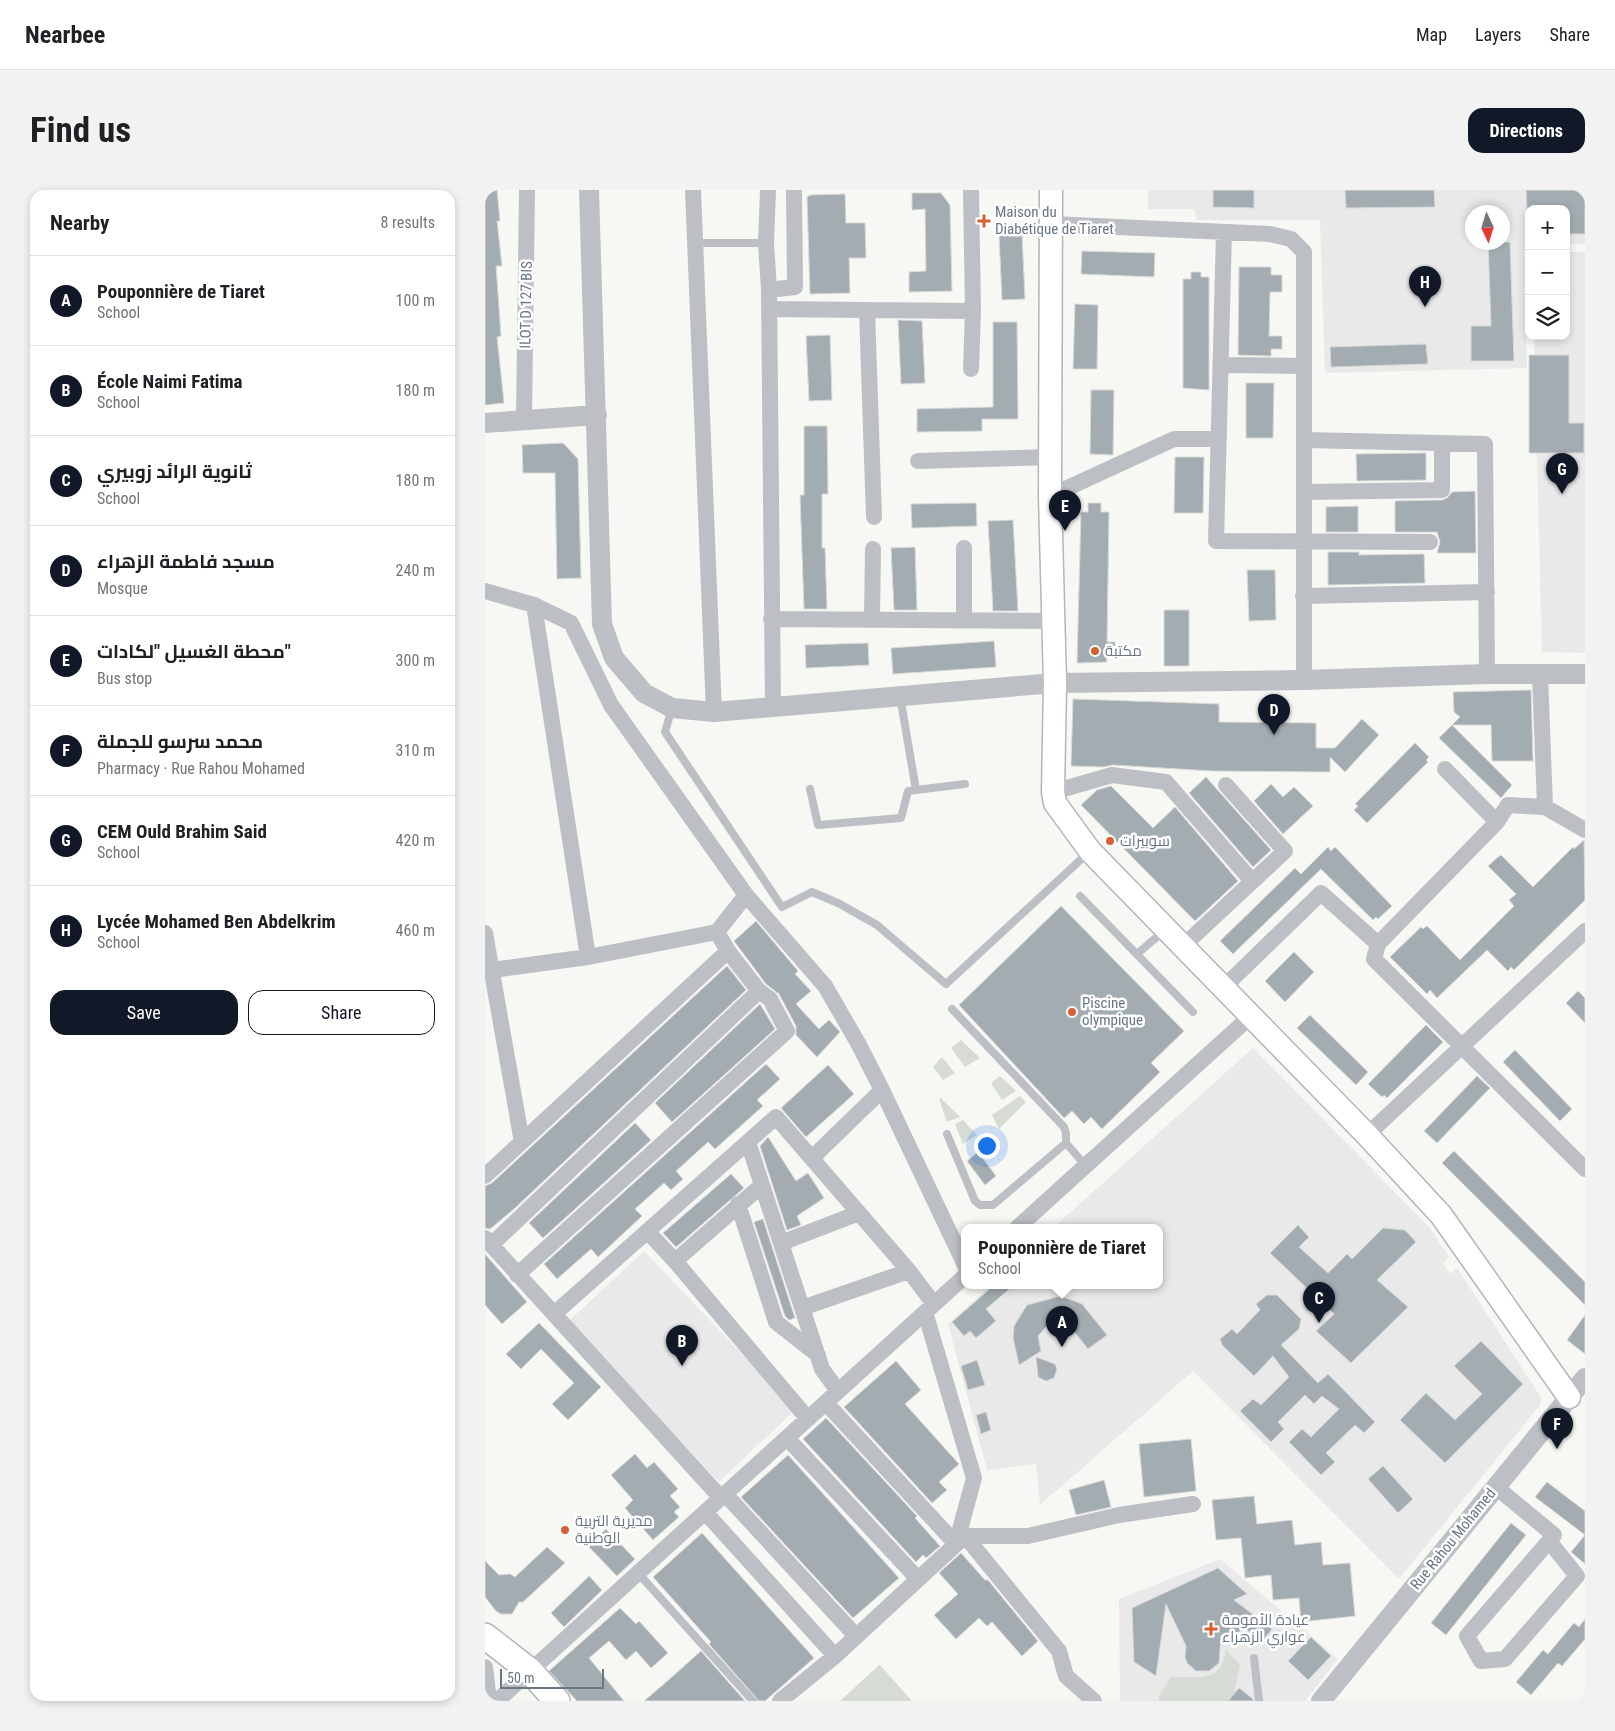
<!DOCTYPE html>
<meta charset="utf-8">
<style>
:root{--surface:#fff;--page:#f2f2f2;--text:#202124;--muted:#757577;--line:#e0e0e0;--accent:#111827}
body{margin:0;font-family:"Roboto Condensed",Cairo,sans-serif;background:var(--page);color:var(--text)}
.controls{position:absolute;right:15px;top:15px;display:grid;overflow:hidden;border-radius:10px;box-shadow:0 2px 8px #0003}
.controls button{width:45px;height:45px;display:grid;place-items:center;padding:0;border:0;border-bottom:1px solid var(--line);background:var(--surface);color:var(--text);font:25px sans-serif}
.compass{position:absolute;left:980px;top:15px;width:45px;height:45px;border-radius:50%;background:var(--surface);box-shadow:0 2px 8px #0003;rotate:176deg}
.scale{position:absolute;left:15px;bottom:12px;width:104px;box-sizing:border-box;padding-left:5px;border:2px solid #687783;border-top:0;font-size:14px;line-height:18px;white-space:nowrap;color:#687783;-webkit-text-stroke:4px #fff;paint-order:stroke}
.you{position:absolute;left:501px;top:955px;width:18px;height:18px;margin:-12px;border:4px solid #fff;border-radius:50%;background:#1a73e8;box-shadow:0 0 0 8px #1a73e833}
.badge{display:grid;place-items:center;width:32px;height:32px;border-radius:50%;background:var(--accent);color:#fff;font-size:16px;font-weight:700}
.pin{position:absolute;translate:-50% -41px;filter:drop-shadow(0 1px 2px #0008)}
.pin::after{content:'';position:absolute;top:26px;width:18px;height:15px;background:inherit;clip-path:polygon(0 0,100% 0,50% 100%)}
.popup{position:absolute;left:476px;top:1034px;width:202px;height:65px;box-sizing:border-box;display:grid;place-content:center;border-radius:10px;background:var(--surface);filter:drop-shadow(0 1px 4px #0005);font-size:16px;white-space:nowrap;color:var(--muted)}
.popup b{font-size:19px;color:var(--text)}
.popup::after{content:'';position:absolute;left:50%;top:100%;margin-left:-10px;border:10px solid transparent;border-top-color:var(--surface)}
.list{margin:0;padding:0;list-style:none}
h2{display:flex;justify-content:space-between;align-items:center;height:65px;margin:0;padding:0 20px;font-size:21px}
h2 small{font-size:16px;font-weight:400;color:var(--muted)}
.list li{display:grid;grid-template-columns:32px 1fr auto;gap:15px;align-items:center;box-sizing:border-box;height:90px;padding:0 20px;border-top:1px solid var(--line)}
.list b{display:block;font-size:19px;white-space:nowrap}
.list p{margin:0;font-size:16px;white-space:nowrap;color:var(--muted)}
.list em{font-size:16px;font-style:normal;color:var(--muted)}
.actions{display:flex;gap:10px;padding:15px 20px}
.actions a{flex:1;padding:11px 0;border:1px solid var(--accent);border-radius:15px;text-align:center;font-size:18px;color:var(--accent)}
.actions .main{background:var(--accent);color:#fff}
.icon{flex:none;width:28px;height:28px;fill:none;stroke:currentColor;stroke-width:2;stroke-linecap:round;stroke-linejoin:round}
.map{position:relative;flex:none;width:1100px;height:1511px;overflow:hidden;border-radius:15px}
header{display:flex;align-items:center;gap:30px;box-sizing:border-box;height:70px;padding:0 25px;background:var(--surface);border-bottom:1px solid var(--line)}
header strong{font-size:24px}
nav{display:flex;gap:28px;margin-inline-start:auto;font-size:18px}
.intro{display:flex;align-items:center;justify-content:space-between;box-sizing:border-box;height:120px;padding:0 30px}
h1{margin:0;font-size:35px}
.button{padding:12px 22px;border-radius:15px;background:var(--accent);color:#fff;font-size:18px;font-weight:700}
main{display:flex;gap:30px;padding:0 30px}
aside{flex:1;background:var(--surface);border-radius:15px;box-shadow:0 2px 8px #0003}
.map>svg:first-child{display:block}
.built{fill:#e8e9e8;fill-rule:evenodd}
.green{fill:#d6dbd4}
.building{fill:#a3acb1;stroke:#d8d9d7}
.lines{fill:none;stroke-linecap:round;stroke-linejoin:round}
.secondary-casing{stroke:#b1b6bb;stroke-width:25}
.primary-casing{stroke:#b0b5b9;stroke-width:28}
.service{stroke:#bcc0c4;stroke-width:8}
.minor{stroke:#bcc0c4;stroke-width:16}
.tertiary{stroke:#bcc0c4;stroke-width:20}
.secondary{stroke:#fff;stroke-width:22}
.primary{stroke:#fff;stroke-width:25}
.poi-dot{fill:#d55f36;stroke:#fff;stroke-width:2}
.labels{text-anchor:middle;dominant-baseline:central;stroke-width:5;stroke-linejoin:round;paint-order:stroke}
.poi-label{font-size:15px;fill:#687783;stroke:#fff;text-anchor:start}
.street-label{font-size:15px;fill:#687783;stroke:#fff}
</style>
<header>
<strong>Nearbee</strong>
<nav><a>Map</a><a>Layers</a><a>Share</a></nav>
</header>
<div class="intro"><h1>Find us</h1><a class="button">Directions</a></div>
<main>
<aside>
<h2>Nearby<small>8 results</small></h2>
<ul class="list">
<li><span class="badge">A</span><div><b>Pouponnière de Tiaret</b><p>School</p></div><em>100 m</em></li>
<li><span class="badge">B</span><div><b>École Naimi Fatima</b><p>School</p></div><em>180 m</em></li>
<li><span class="badge">C</span><div><b>ثانوية الرائد زوبيري</b><p>School</p></div><em>180 m</em></li>
<li><span class="badge">D</span><div><b>مسجد فاطمة الزهراء</b><p>Mosque</p></div><em>240 m</em></li>
<li><span class="badge">E</span><div><b>محطة الغسيل &quot;لكادات&quot;</b><p>Bus stop</p></div><em>300 m</em></li>
<li><span class="badge">F</span><div><b>محمد سرسو للجملة</b><p>Pharmacy · Rue Rahou Mohamed</p></div><em>310 m</em></li>
<li><span class="badge">G</span><div><b>CEM Ould Brahim Said</b><p>School</p></div><em>420 m</em></li>
<li><span class="badge">H</span><div><b>Lycée Mohamed Ben Abdelkrim</b><p>School</p></div><em>460 m</em></li>
</ul>
<div class="actions"><a class="main">Save</a><a>Share</a></div>
</aside>
<div class="map">
<svg width="1100" height="1511" viewBox="0 0 1100 1511">
<rect width="100%" height="100%" fill="#f7f7f4"/>
<!-- built -->
<path class="built" d="M663,0h437v54h-19v-35h-37v36l-3,1 1,122 -202,5 -5,-153h-124l-1,-11h-47zM988,22h30v30h-30z
M1081,62h19v401l-43,-1 -8,-316h32z
M768,858l176,179 20,30 -6,7 8,10 6,-6 84,129 -1,8 -141,174 -206,-208 -153,134 -4,-41 -49,6 -39,-146 42,-38h169v-58h-106z
M159,1061l151,159 -76,72 -151,-160z
M735,1369l118,100 -33,42h-185l-1,-102z"/>
<!-- green -->
<path class="green" d="M476,850l19,18 -15,9 -14,-19z
M457,867l13,16 -12,7 -10,-13z
M515,886l16,15 -14,9 -11,-17z
M535,906l6,6 -27,27 -7,-14z
M456,908l19,19 -13,5 -8,-23z
M478,930l14,15 -14,9 -8,-20z
M741,1460l14,15 -8,36h-73v-5l12,-19c27,-1 50,8 55,-27z
M395,1475l32,36h-72l39,-36z"/>
<!-- building -->
<path class="building" d="M0,0h12l3,31h-3l5,45h-6l5,70 -4,1 7,66 -19,2z
M728,0h41v18l-41,-1z
M860,0h89l1,17 -89,1z
M1041,0h59v44h-19v-25h-39z
M427,3h29l9,12 2,86 -43,1v-20l17,-1 -1,-62 -13,1z
M360,4l1,29h19l1,35h-17l1,35 -40,1 -3,-97 4,-2z
M537,44l3,65 -23,1 -3,-65z
M1003,52h22l4,119h-43v-35h20z
M597,61l73,2 -1,24 -73,-3z
M754,77h32v8h11v17h-12l-1,44h13v13h-11v7l-33,-1z
M706,82h10v5h8v113l-26,-2v-109h8z
M590,114l23,1 -1,64h-24z
M413,130l24,1 3,62 -24,1z
M508,132h24l1,97h-36v12l-65,1v-23l76,-2z
M345,145l2,65 -23,1 -3,-65z
M941,154l2,20 -97,3 -1,-20z
M1044,165h40v68h15v30h-55z
M761,193h28l-1,55h-27z
M606,200h23l-1,65 -23,-1z
M319,236h23l1,68h-6v54h3l2,61h-23l-4,-114h4z
M78,253l15,16 3,119 -24,1 -2,-106h-32l-1,-28z
M941,263v27l-69,1 -1,-27z
M690,267h29l-1,56h-29z
M990,301l1,62h-39l3,-11 -3,-10h-42v-31l47,-1 5,-2 5,-6z
M491,313l1,23 -65,2 -1,-24z
M603,313h13v9h8l-2,130h8v10h-9l1,10 -30,1 4,-151h7z
M873,316v26h-32v-25z
M528,330l5,91h-25l-5,-90z
M430,357l2,63h-23l-3,-62z
M843,362h31v3l65,-1 1,29 -97,2z
M762,380h28l1,50 -27,1z
M679,420h25v56h-25z
M509,451l2,26 -103,7 -2,-26z
M383,453l1,22 -63,3 -1,-23z
M1046,500l2,71h-41l-1,-36h-39l8,-8 -6,-5 -1,-20z
M588,509l146,5v18l97,1v25h19l27,-29 17,16 -34,37 -15,-15v15l-118,-1 -99,-6 -10,2 -32,-1z
M967,535l60,60 -11,13 -62,-60z
M930,553l14,14 -3,3 2,2 -61,61 -13,-13 4,-4 -3,-2z
M721,587l65,73 -18,17 -64,-74z
M786,594l12,13 11,-10 19,19 -30,28 -29,-33z
M626,596l42,42 22,-21 63,74 -43,40 -114,-116 16,-15z
M1099,650l1,60 -71,70 -3,-3 -3,4 -21,-21 -50,48 -7,-8 -3,4 -37,-37 31,-30 2,2 4,-3 33,34 54,-54 -5,-6 7,-6 -28,-28 9,-8 4,-3 32,32 40,-40 1,2z
M843,657l3,4 4,-4 57,59 -14,13 -2,-2 -3,3 -52,-51 -88,85 -13,-13 75,-73 6,6z
M576,716l123,125 -33,32 9,9 -58,57 -11,-12 -7,7 -12,-13 -8,7 -105,-113z
M271,731l42,50 -3,3 16,17 -15,13 23,25 10,-9 11,12 -23,25 -21,-22v-9l-17,-32 -13,-10 -32,-43z
M809,762l20,20 -29,30 -20,-21z
M242,776l19,24 -231,218 -25,21 -5,-1v-42l7,-3z
M1093,801l7,7v25l-19,-20z
M275,814l15,25 -103,93 -17,-19z
M825,825l58,57 -12,13 -59,-57z
M941,835l17,17 -56,56 -3,-3 -2,2 -14,-13z
M1030,860l57,59 -12,12 -57,-59z
M281,874l14,15 -23,21 6,6 -48,43 -7,-7 -32,29 7,8 -12,11 -7,-7 -29,26 7,7 -44,41 -7,-8 -34,30 -13,-15z
M343,875l26,29 -48,43 -25,-29z
M992,886l13,12 -53,55 -13,-12z
M150,933l16,17 -108,98 -14,-15z
M283,947l28,44 12,-8 16,25 -27,18 4,9 -14,5 -27,-84z
M969,961l131,131v23l-143,-142z
M493,962l18,24 -11,9 -18,-24z
M246,984l13,14 -68,59 -13,-14z
M278,1029l32,99 -6,2 -4,-4 -31,-94z
M813,1035l11,12 -10,10 29,26 19,-19 5,5 31,-31 22,2 11,12 -39,38 31,27 -57,56 -35,-32 18,-17 -64,-61z
M0,1064l42,48 -25,22 -17,-19z
M508,1096h20l-27,23 10,12 -20,17 -6,-7 -6,5 -12,-14z
M782,1105h10l24,24 -2,10 -18,16 37,38 10,-9 47,48 -11,11 -9,-8 -29,28 9,9 -14,13 -32,-33 13,-13 9,8 28,-28 -17,-13 -8,8 -9,-9 -27,27 6,7 -13,13 -31,-31 13,-12 8,6 28,-28 -16,-21 -19,20 -32,-31 -2,-6 12,-10 5,5 23,-24 -4,-6z
M576,1106l21,8 25,31 -19,14 -19,-24 -12,-5 -11,7 -8,9 3,15 -22,14 -6,-27 1,-12 13,-21z
M1100,1125v39l-18,-14z
M54,1133l62,64 -33,33 -16,-16 22,-21 -33,-34 -20,20 -15,-15z
M996,1151l42,43 -78,79 -45,-43 26,-27 29,27 27,-26 -28,-28z
M551,1167l19,7 2,5 -3,9 -8,3 -8,-4z
M492,1170l8,25 -17,5 -7,-24z
M411,1171l25,29 -16,14 54,60 -20,18 8,8 -15,13 -88,-96z
M501,1222l5,18 -10,4 -5,-19z
M341,1228l91,98 -2,2 25,28 -14,12 -3,-3 -7,7 -113,-123z
M706,1249l5,52 -52,6 -5,-53z
M150,1264l12,14 7,-6 24,27 -8,7 10,11 -6,5 5,5 -26,23 -28,-32 8,-8 -22,-25z
M303,1265l111,123 -46,40 -112,-121z
M898,1276l30,33 -15,14 -30,-34z
M619,1290l7,27 -35,8 -7,-25z
M1062,1292l38,29v53l-14,-12 14,-17 -50,-38z
M769,1306l3,28 35,-4 3,25 26,-3 2,23 27,-2 5,53 -54,6 -2,-24 -26,2 -2,-25 -26,3 -4,-40 -25,2 -4,-40z
M1026,1333l15,12 -80,100 -15,-12z
M121,1339l29,30 -18,17 -29,-30z
M217,1343l112,125 -49,43h-6l-50,-57 2,-2 -58,-65z
M62,1357l18,16 -42,39h-4l-7,12h-11l-5,-3 -11,-14v-36l14,14 11,-1 5,3z
M476,1363l24,27h3l50,61 -16,15 -30,-34 -5,4 -8,-8 -23,21 -22,-24 24,-21 -19,-21z
M733,1378l29,26 -13,6 38,29 -10,13 -19,-15 -12,15 -10,-7 -2,28 -10,8h-13l-9,-8 -2,-6 1,-11 -20,-42 -10,72 -22,-14 -2,-54z
M104,1386l13,14 -38,37 -13,-14z
M135,1418l16,16 3,-3 29,32 -17,15 -15,-17 -10,9 -17,-19 -20,17 35,43h-47l-28,-30z
M1100,1429v20l-23,27 -4,-3 -27,32 -15,-13 27,-32 5,4 26,-31 5,4z
M826,1447l20,19 -23,24 -20,-19z
M216,1461l44,50h-101l20,-17z
M754,1498l14,11v2h-25z"/>
<g class="lines">
<defs>
<path id="secondary" d="M566,0l-1,306 5,187 -2,109 2,11 35,48 277,284 74,80 128,182"/>
<path id="primary" d="M0,1446l45,35 27,30"/>
</defs>
<!-- secondary casing -->
<use href="#secondary" class="secondary-casing"/>
<!-- primary casing -->
<use href="#primary" class="primary-casing"/>
<!-- service -->
<path class="service" d="M209,53h72
M415,506l16,94
M187,518l-7,24 117,175 30,-15 26,11 39,22 69,59 143,-132
M325,599l8,36 83,-7 7,-27 57,-7
M595,706l113,116
M652,764l28,-24
M462,944l28,67 5,4h13l73,-62v-10l-2,-6 -112,-118
M581,953l20,23
M153,1383l115,128
M769,1468l5,43"/>
<!-- minor -->
<path class="minor" d="M208,0l21,522
M283,0l-2,53 3,47 4,416
M567,34l218,10 21,5 13,13v428
M739,42l-8,309 214,1
M284,100l26,-3 -1,-97
M284,119l98,1
M736,175l83,1
M486,179l2,-58
M39,229l3,-229
M819,250l181,4 2,230
M433,271l133,-4
M819,302l138,-2v-47
M565,306l124,-57h45
M389,327l-7,-207 106,1 -2,-121
M479,358v72
M0,401l49,14 37,18 40,82 135,190 79,91 33,57 24,47 83,175
M818,406l184,-4
M49,415l54,352
M286,429l282,2
M387,429l1,-70
M1055,484l5,133
M568,602l59,-17 54,7 86,99
M1012,632l11,-17 37,2 40,23
M0,743l37,209
M893,754l-4,15 211,210
M698,756l102,-95 -59,-66
M7,780l96,-13 129,-25
M739,797l97,-94 57,51 119,-122 -52,-53
M882,945l218,-204
M263,952l74,227 16,22
M327,968l70,-68
M0,986l243,-225 -11,-19 29,-37
M253,1014l38,118 42,33
M532,1038l235,-213
M163,1042l27,29 87,-76
M0,1048l69,76 222,-197 133,154 25,33
M296,1053l78,-30
M6,1055l268,-254
M190,1071l133,158
M32,1085l270,-244 -17,-32 -11,-8 -31,-40
M317,1118l107,-37
M440,1122l49,166 -18,66
M69,1124l167,184
M341,1213l130,141
M302,1248l131,141
M1011,1297l58,48 -5,6 -82,95 14,25 24,-2 72,-83 -28,-35
M240,1304l131,142
M220,1322l130,144
M480,1346l94,115 7,25 28,25
M0,1477l4,34
M12,1511l468,-425
M295,1511l55,-45 130,-120h63l91,-21 74,-11"/>
<!-- tertiary -->
<path class="tertiary" d="M104,0l13,434 12,34 30,35 28,15 42,4 341,-29 249,-3 183,-6h98
M0,233l112,-8
M836,1511l264,-323"/>
<!-- secondary -->
<use href="#secondary" class="secondary"/>
<!-- primary -->
<use href="#primary" class="primary"/>
</g>
<!-- markers -->
<g class="poi-dot">
<path d="M496.5 23.5h5v5h5v5h-5v5h-5v-5h-5v-5h5z"/>
<circle cx="610" cy="461" r="5"/>
<circle cx="625" cy="651" r="5"/>
<circle cx="587" cy="822" r="5"/>
<circle cx="80" cy="1340" r="5"/>
<path d="M723.5 1431.5h5v5h5v5h-5v5h-5v-5h-5v-5h5z"/>
</g>
<g class="labels">
<!-- poi labels -->
<g class="poi-label">
<text x="510" y="22">Maison du<tspan x="510" dy="17">Diabétique de Tiaret</tspan></text>
<text x="620" y="461">مكتبة</text>
<text x="635" y="651">سوبيرات</text>
<text x="597" y="813">Piscine<tspan x="597" dy="17">olympique</tspan></text>
<text x="90" y="1331">مديرية التربية<tspan x="90" dy="17">الوطنية</tspan></text>
<text x="737" y="1430">عيادة الأمومة<tspan x="737" dy="17">عواري الزهراء</tspan></text>
</g>
<!-- street labels -->
<g class="street-label">
<text transform="translate(41 115) rotate(-89)">ILOT D 127 BIS</text>
<text transform="translate(968 1349) rotate(-51)">Rue Rahou Mohamed</text>
</g>
</g>
</svg>
<div class="controls">
<button>+</button>
<button>−</button>
<button><svg class="icon" aria-label="layers" viewBox="0 0 24 24"><path d="M12 4l9 5-9 5-9-5zM3 14l9 5 9-5"/></svg></button>
</div>
<svg class="compass" viewBox="-18 -18 36 36"><path d="M0-13l5 13h-10z" fill="#e53935"/><path d="M0 13l5-13h-10z" fill="#757577"/></svg>
<div class="scale">50 m</div>
<div class="you"></div>
<div class="pin badge" style="left:577px;top:1157px">A</div>
<div class="popup"><b>Pouponnière de Tiaret</b>School</div>
<div class="pin badge" style="left:197px;top:1176px">B</div>
<div class="pin badge" style="left:834px;top:1133px">C</div>
<div class="pin badge" style="left:789px;top:545px">D</div>
<div class="pin badge" style="left:580px;top:341px">E</div>
<div class="pin badge" style="left:1072px;top:1259px">F</div>
<div class="pin badge" style="left:1077px;top:304px">G</div>
<div class="pin badge" style="left:940px;top:117px">H</div>
</div>
</main>
